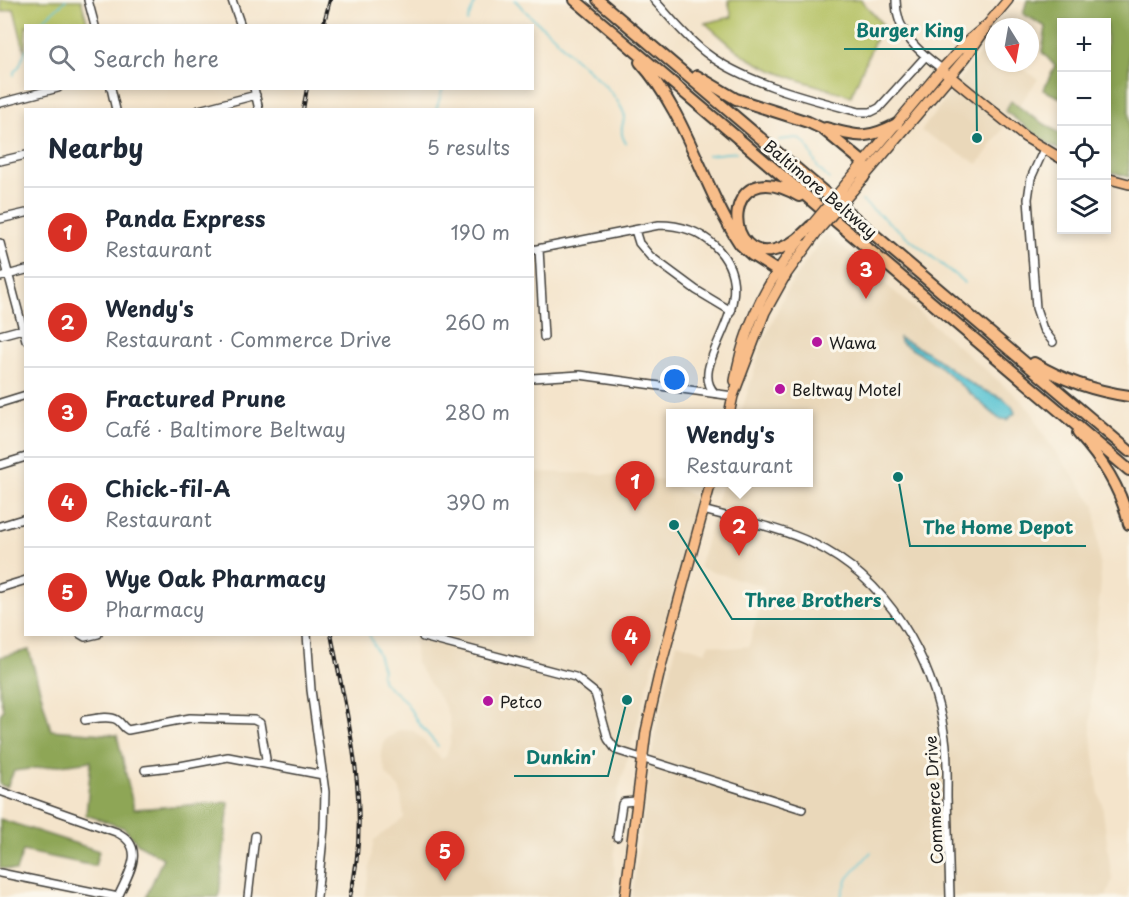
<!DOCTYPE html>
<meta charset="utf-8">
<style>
:root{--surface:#fff;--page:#f6f6f7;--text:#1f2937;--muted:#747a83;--line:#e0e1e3;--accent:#d93025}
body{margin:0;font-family:"Playpen Sans",sans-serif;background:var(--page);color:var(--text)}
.controls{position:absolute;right:18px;top:18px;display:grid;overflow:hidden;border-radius:0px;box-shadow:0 3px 9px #0003}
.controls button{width:54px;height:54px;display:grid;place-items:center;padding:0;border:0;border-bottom:2px solid var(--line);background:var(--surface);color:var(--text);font:30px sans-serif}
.compass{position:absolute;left:985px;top:18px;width:54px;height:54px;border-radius:50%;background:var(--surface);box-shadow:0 3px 9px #0003;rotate:169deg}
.you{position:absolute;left:675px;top:380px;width:21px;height:21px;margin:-15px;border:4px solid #fff;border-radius:50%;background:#1a73e8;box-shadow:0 0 0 9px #1a73e833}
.badge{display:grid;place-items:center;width:39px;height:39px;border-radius:50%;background:var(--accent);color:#fff;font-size:20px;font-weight:700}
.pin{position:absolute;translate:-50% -50px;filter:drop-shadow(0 2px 3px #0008)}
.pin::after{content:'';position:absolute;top:32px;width:21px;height:18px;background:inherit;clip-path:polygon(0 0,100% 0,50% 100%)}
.popup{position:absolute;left:666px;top:409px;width:147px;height:78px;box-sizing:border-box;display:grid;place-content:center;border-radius:0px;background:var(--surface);filter:drop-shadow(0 2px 4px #0005);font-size:20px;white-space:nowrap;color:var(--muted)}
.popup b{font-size:22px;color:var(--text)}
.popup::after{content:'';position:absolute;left:50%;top:100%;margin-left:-12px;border:12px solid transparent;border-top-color:var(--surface)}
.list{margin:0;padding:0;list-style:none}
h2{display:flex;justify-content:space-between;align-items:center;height:78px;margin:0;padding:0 24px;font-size:26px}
h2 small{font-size:20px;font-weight:400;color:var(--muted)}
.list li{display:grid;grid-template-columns:39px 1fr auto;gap:18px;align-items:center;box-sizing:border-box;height:90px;padding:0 24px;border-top:2px solid var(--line)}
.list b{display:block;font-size:22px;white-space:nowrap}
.list p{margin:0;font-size:20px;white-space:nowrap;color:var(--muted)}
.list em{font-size:20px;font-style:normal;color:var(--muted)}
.icon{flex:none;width:33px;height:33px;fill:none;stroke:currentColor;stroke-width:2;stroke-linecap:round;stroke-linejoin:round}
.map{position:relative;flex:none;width:1129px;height:897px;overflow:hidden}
.search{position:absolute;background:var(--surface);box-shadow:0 3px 9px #0003;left:24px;top:24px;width:510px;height:66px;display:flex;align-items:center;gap:15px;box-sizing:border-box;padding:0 21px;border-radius:0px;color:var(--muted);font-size:22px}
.panel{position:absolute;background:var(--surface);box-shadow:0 3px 9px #0003;left:24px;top:108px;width:510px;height:528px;border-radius:0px}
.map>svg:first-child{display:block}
.built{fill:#ead8ba}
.green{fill:#b3c061;stroke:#686e3e;stroke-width:1.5}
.forest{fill:#8ea657;stroke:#55613a;stroke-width:1.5}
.water{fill:#58c3d2;stroke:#3a7077;stroke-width:1.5}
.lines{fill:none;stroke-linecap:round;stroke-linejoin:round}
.stream{stroke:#58c3d2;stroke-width:1.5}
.minor-casing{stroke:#3c3a36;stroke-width:10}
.major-casing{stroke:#3c3a36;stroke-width:12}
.highway-casing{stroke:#3c3a36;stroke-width:14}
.minor{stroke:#fff;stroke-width:7}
.major{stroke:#f8bd89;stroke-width:9}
.highway{stroke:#f8bd89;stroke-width:10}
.rail-casing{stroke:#1c1c1c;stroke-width:4}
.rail{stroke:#fbf7ec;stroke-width:1.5;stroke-dasharray:4.5;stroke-linecap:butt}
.major-bridge-casing{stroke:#3c3a36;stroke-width:12;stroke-linecap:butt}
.major-bridge{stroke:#f8bd89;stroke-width:9}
.poi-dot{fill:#b5179e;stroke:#fbf7ec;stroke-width:2}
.labels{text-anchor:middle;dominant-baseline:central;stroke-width:6;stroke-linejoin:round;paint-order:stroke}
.street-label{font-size:16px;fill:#1c1c1c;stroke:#fbf7ec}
.poi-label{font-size:16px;fill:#1c1c1c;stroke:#fbf7ec;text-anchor:start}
.leader{fill:none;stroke:#0f766e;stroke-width:2}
.callout-dot{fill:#0f766e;stroke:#fbf7ec;stroke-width:2}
.callout-label{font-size:18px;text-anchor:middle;font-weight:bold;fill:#0f766e;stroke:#fbf7ec;stroke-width:6;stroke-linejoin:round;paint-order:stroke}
</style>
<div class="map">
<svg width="1129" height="897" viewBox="0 0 1129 897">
<rect width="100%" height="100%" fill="#fbf7ec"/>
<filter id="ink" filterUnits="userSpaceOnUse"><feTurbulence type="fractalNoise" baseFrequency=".0167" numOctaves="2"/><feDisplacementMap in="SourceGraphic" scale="12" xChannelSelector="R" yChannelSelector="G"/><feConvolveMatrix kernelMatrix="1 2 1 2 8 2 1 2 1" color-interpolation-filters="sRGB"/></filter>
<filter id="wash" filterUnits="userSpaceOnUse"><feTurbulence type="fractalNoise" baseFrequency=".008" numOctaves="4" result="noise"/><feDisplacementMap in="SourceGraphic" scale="24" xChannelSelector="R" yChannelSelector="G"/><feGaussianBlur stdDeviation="1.35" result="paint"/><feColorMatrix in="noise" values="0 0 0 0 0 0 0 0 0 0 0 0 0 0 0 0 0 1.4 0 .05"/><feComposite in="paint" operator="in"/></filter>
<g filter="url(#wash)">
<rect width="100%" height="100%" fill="#f4e4cb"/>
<!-- built -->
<path class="built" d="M987,44l7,5v14h21l23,16 -60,85 -57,-33z
M826,233l196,168 11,13 11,22 51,69 6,77 -10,105v45l8,63 3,9 10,76 -6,17h-474l23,-163 22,-91 29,9 3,-9 19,5 21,-2 16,-59 -66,-19 13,-48 55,15 4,-14 -56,-15 7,-23 86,-1v-68l-67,-1 22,-71 17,-37 9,-19z
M533,472l103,3 35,8 19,12h8l-7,31 -76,278 -1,93h-249l9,-57 30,-22 -4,-29 -13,-14 -4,-12 -2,-10 4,-13 15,-10 14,1 28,28 4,-3 4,-12 1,-12 -2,-15 -6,-14 -27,-40 -2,-28 118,-1z"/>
<!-- green -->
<path class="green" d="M0,0h81l7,25 -62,1 -1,27 -11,-44 -12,3z
M728,0h133l21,24 -31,72c-31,-10 -65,-18 -94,-33 -20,-10 -35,-26 -52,-40l27,-6z"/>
<!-- forest -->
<path class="forest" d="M1027,0h102v177l-22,-6 -1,-149h-44l-1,76 -18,-8 12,-24 -13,-14 4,-25 -23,-13z
M1011,101l22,16 28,17v17l-12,-7 -44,-33z
M29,650l22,80 66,5 17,74 95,-7 -10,95h-73l17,-39 -25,-14 -14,-16 -38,-13 5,-54 -77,10 -7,16 -7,-2v-70l3,-5 -3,-16v-37z
M0,819l99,32 -4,15 -72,-15 -7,20 -16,-3z"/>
<!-- water -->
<path class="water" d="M899,338l28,14 49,35 26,11 10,8 3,7 -8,7 -9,-2 -61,-54 -37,-22z"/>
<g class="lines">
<!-- stream -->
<path class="stream" d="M515,0c12,14 20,21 34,32 8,6 13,14 20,21 19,18 47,37 56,63 -3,10 -6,17 1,27
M467,22l9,-22
M36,26l30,-26
M14,75v-3l6,-7 6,-16
M436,110l7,-22
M779,140l16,-2 6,2 6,5 11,23 11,11
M708,155l28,-3
M862,201l103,82
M369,634l9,20 5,16 -2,5 2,7 22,19 14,23 19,22
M841,897l7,-19 23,-26"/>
</g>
</g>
<g filter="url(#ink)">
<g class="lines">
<defs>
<path id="minor" d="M88,0l7,26
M232,0l9,26
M654,0c17,18 32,38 52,53 39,30 105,46 153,59h12l8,-4 46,-51
M896,0c0,33 22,51 46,69
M111,88l5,22
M254,88l5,22
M0,103l58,-15
M199,110l57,-15
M1044,149l-13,29 -3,21 8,109 7,21 10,13
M0,161l26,-6
M0,219l26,-6
M635,230l4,13 11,13 46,34 35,21
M0,243l26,97
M539,249l5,88
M532,250l127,-25c21,0 39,5 55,20 57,55 -31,118 1,148
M0,277l26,-7
M0,335l26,-7
M532,378l48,-3 153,21
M0,403l26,-8
M0,465l26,-8
M703,510c36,10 75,17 109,33 76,36 121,114 133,195 3,19 2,39 2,59 1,33 2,67 3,100
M0,526l26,-8
M0,588l26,-8
M80,634l5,3 13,-3
M307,634l4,56 14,102 -1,36 -7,69
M423,637l152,40 20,16 13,46 8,11 186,59
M85,720c9,-1 24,-5 32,0 5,3 5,7 11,10l62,-12 64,2 6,3 6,36 -2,4
M145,770l35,-4 48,-9 95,18
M0,791l116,41c32,15 12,42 2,65l-118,-24
M617,837l5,-33 2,-2 12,-1
M248,897l7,-61"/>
<path id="major" d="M946,73l79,64 37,22
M1106,178l23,6
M846,184l96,-115 27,-29 19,-16 20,-24
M853,190l113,-133 19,-27
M735,381c8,-52 32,-100 65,-141
M729,414l4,-18 32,-84 20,-36 32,-44
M625,897l21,-166 15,-65 50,-184"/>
<path id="highway" d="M575,0l554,470
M598,0l531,451
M640,62c47,52 62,124 100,182l12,11 33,21
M697,76l39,23 72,23 15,7 41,34 -1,15
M826,128c33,9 40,12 71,-4
M799,196c-80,-47 -78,76 -18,52 12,-4 21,-13 30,-22
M1034,363c30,18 60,28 95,33
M1078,433c24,27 43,55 51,91"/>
</defs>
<!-- minor casing -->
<use href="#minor" class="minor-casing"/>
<!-- major casing -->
<use href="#major" class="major-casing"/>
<!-- highway casing -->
<use href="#highway" class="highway-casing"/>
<!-- minor -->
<use href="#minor" class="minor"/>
<!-- major -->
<use href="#major" class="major"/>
<!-- highway -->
<use href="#highway" class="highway"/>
<defs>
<path id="rail" d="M323,26l7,-26
M303,110l4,-22
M331,634c17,87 41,175 19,263"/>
</defs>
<!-- rail casing -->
<use href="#rail" class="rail-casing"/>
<!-- rail -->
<use href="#rail" class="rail"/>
<defs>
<path id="major-bridge" d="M811,226l35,-42
M817,232l36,-42"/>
</defs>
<!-- major-bridge casing -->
<use href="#major-bridge" class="major-bridge-casing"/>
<!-- major-bridge -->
<use href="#major-bridge" class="major-bridge"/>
</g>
</g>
<!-- markers -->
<g class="poi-dot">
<circle cx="817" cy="342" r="6"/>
<circle cx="780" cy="389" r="6"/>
<circle cx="488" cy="701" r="6"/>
</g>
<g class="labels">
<!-- street labels -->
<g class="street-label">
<text transform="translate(821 188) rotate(40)">Baltimore Beltway</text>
<text transform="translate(933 800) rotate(-93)">Commerce Drive</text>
</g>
<!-- poi labels -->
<g class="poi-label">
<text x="829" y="342">Wawa</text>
<text x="792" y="389">Beltway Motel</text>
<text x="500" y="701">Petco</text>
</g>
</g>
<!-- callouts -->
<path class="leader" d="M977 138L976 49H844M898 477L910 546H1086M674 525L732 619H894M627 700L608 776H514"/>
<g class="callout-dot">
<circle cx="977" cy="138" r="6"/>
<circle cx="898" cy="477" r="6"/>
<circle cx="674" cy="525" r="6"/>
<circle cx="627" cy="700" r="6"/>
</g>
<g class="callout-label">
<text x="910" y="37">Burger King</text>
<text x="998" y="534">The Home Depot</text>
<text x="813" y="607">Three Brothers</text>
<text x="561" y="764">Dunkin'</text>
</g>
</svg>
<div class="controls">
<button>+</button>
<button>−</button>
<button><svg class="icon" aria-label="locate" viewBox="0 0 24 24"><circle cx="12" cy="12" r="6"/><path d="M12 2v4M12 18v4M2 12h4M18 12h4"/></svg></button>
<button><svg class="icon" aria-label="layers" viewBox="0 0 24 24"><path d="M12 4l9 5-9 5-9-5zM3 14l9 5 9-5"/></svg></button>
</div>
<svg class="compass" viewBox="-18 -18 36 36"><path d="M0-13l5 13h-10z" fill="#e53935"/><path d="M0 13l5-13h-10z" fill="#747a83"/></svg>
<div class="you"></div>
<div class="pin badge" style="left:635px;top:511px">1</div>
<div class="pin badge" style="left:739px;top:556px">2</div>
<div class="popup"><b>Wendy's</b>Restaurant</div>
<div class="pin badge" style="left:866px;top:299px">3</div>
<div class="pin badge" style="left:631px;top:666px">4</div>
<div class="pin badge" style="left:445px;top:881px">5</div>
<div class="search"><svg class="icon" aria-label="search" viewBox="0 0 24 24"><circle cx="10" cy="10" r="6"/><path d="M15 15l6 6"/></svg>Search here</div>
<section class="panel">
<h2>Nearby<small>5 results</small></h2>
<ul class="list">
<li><span class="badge">1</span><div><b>Panda Express</b><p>Restaurant</p></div><em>190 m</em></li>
<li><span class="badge">2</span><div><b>Wendy's</b><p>Restaurant · Commerce Drive</p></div><em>260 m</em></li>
<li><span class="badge">3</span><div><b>Fractured Prune</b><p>Café · Baltimore Beltway</p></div><em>280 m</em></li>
<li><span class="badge">4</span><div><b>Chick-fil-A</b><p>Restaurant</p></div><em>390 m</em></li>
<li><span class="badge">5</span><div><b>Wye Oak Pharmacy</b><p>Pharmacy</p></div><em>750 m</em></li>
</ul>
</section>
</div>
